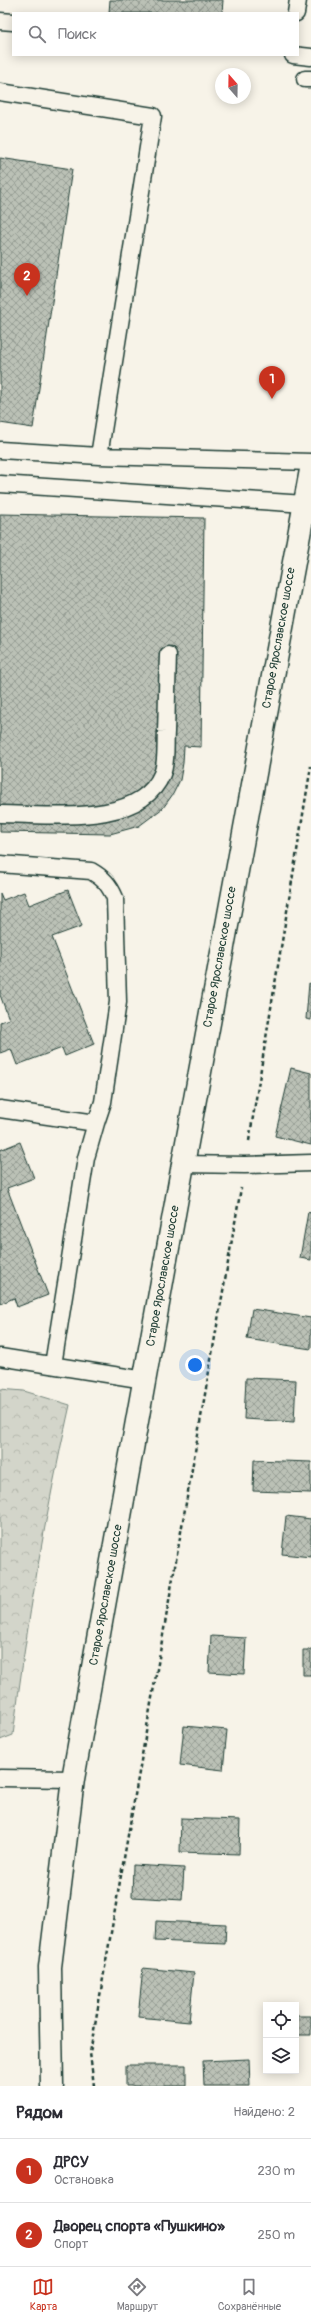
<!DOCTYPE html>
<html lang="ru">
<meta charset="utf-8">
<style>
:root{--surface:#fff;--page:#f7f7f7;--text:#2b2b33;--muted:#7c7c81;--line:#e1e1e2;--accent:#c8321e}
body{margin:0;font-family:Pangolin,sans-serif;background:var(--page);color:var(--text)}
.controls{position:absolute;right:12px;bottom:12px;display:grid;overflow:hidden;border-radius:0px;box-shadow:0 2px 10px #0003}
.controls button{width:36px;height:36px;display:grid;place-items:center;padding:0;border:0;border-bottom:1px solid var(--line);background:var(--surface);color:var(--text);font:20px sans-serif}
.compass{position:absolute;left:215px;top:68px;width:36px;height:36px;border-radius:50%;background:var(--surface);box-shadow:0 2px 10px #0003;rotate:340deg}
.you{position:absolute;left:195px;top:1365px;width:14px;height:14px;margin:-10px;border:3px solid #fff;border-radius:50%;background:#1a73e8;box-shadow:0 0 0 6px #1a73e833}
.badge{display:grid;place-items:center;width:26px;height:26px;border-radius:50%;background:var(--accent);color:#fff;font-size:13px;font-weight:700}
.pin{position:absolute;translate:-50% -33px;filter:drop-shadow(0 1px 2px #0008)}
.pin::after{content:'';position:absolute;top:21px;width:14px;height:12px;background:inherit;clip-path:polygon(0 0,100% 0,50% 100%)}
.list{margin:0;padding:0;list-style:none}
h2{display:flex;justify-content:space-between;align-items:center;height:52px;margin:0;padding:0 16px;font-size:17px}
h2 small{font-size:13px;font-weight:400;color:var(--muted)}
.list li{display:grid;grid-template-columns:26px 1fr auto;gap:12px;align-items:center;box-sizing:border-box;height:64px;padding:0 16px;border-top:1px solid var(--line)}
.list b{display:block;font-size:15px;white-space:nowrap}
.list p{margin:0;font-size:13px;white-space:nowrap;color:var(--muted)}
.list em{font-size:13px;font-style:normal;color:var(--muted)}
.icon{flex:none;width:22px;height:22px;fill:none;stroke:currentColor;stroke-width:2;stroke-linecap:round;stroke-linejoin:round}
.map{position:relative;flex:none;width:311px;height:2086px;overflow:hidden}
.search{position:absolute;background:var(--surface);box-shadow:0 2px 10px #0003;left:12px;right:12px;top:12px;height:44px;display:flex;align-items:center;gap:10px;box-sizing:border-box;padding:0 14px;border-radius:0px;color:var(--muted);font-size:15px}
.sheet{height:180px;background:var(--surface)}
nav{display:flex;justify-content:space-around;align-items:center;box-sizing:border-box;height:56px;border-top:1px solid var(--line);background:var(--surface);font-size:11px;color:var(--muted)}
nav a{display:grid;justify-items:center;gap:2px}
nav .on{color:var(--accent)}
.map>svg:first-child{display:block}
.forest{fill:url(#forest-crowns);stroke:#79897f}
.building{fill:url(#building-cross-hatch);stroke:#1f3d34}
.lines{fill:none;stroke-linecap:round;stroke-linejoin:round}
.service-casing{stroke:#1f3d34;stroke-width:19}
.secondary-casing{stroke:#1f3d34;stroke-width:25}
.path{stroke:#1f3d34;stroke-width:2.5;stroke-dasharray:4 3;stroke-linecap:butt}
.service{stroke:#f7f3e8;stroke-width:16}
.secondary{stroke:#f7f3e8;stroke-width:22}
.labels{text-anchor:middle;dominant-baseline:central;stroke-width:3;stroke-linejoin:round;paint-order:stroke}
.street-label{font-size:12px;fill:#1f3d34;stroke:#f7f3e8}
</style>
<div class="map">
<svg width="311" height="2086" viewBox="0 0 311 2086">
<defs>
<pattern id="forest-crowns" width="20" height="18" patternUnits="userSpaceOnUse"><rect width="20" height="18" fill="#d3d5ca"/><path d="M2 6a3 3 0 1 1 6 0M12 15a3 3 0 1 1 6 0" fill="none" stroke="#b5b8ae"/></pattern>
<pattern id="building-cross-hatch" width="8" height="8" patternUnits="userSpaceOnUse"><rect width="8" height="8" fill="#bbc1b6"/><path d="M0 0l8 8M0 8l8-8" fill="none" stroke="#979e95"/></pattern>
</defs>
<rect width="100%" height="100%" fill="#f7f3e8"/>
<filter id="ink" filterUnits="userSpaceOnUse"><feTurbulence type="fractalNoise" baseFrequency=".025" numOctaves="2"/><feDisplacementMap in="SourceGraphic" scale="8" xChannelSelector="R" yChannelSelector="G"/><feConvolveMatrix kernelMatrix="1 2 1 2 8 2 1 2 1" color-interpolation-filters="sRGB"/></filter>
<g filter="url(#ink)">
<!-- forest -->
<path class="forest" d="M0,1389l24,2 46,14c-25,109 -43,219 -57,330l-13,5z"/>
<!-- building -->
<path class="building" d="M110,0h113l-1,13h-113z
M0,158l72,11 -39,259 -33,-5z
M0,514l204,4 -3,229 -17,-1 -1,17 -3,17 -7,14 -10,14 -24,18 -29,8 -110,-2z
M68,890l14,36 -30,11 42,107 -29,12 -3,-8 -45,17 -6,-16 -11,4v-31l9,-3 -9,-24v-102l3,7 21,-8 5,13z
M309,983l2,1v36l-5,-1z
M291,1068l20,5v72l-36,-9z
M20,1142l14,36 -27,10 41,107 -31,12 -3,-9 -14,6v-154z
M308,1212l3,1v47l-11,-2z
M252,1309l59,9v31l-64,-10z
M246,1378l50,2 -2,42 -50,-3z
M254,1460l57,2v31l-58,-2z
M286,1516l25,3v38l-29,-3z
M211,1636l35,2 -2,36 -35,-2z
M303,1650h8v25h-8z
M184,1726l43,4 -4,40 -43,-5z
M181,1818l59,2 -1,34 -59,-2z
M133,1865l51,3 -2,32 -50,-3z
M156,1921l70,3 -1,20 -70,-3z
M143,1968l51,5 -5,49 -51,-5z
M296,2016h15v19h-15z
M249,2059l1,27h-46l-1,-25z
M126,2065h60v21h-60z"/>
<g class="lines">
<defs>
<path id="service" d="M296,13l2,-13
M0,21l13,1
M293,55l18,2
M305,79h6
M0,92l153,24 -54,340 212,6
M0,450l99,6
M0,484l305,20
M0,814c47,0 140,14 162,-40 5,-12 3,-29 4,-42 1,-26 1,-51 2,-77
M0,864l91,7c12,7 18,13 24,27l3,104 -15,100 -7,21
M0,1109l96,14 -10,35 -33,207
M183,1164l62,1 66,-2
M0,1357l145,23
M0,1778l73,1"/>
<path id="secondary" d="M52,2086l-2,-119 23,-188 110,-615 128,-694"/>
</defs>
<!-- service casing -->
<use href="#service" class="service-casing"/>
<!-- secondary casing -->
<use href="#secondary" class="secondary-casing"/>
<!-- path -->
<path class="path" d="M249,1141l62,-375
M94,2086l-4,-33 151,-865"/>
<!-- service -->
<use href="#service" class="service"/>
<!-- secondary -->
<use href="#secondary" class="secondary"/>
</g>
</g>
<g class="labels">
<!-- street labels -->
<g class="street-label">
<text transform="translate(279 638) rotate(-80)">Старое Ярославское шоссе</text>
<text transform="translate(220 957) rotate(-80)">Старое Ярославское шоссе</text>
<text transform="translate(163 1276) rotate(-80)">Старое Ярославское шоссе</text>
<text transform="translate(106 1595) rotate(-80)">Старое Ярославское шоссе</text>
</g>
</g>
</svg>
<div class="controls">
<button><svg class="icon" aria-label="locate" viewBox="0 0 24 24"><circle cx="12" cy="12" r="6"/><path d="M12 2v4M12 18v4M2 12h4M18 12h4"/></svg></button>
<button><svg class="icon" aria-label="layers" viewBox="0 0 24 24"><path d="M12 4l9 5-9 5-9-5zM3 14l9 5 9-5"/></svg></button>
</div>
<svg class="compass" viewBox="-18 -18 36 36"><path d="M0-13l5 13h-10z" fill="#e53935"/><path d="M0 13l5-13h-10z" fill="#7c7c81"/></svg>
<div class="you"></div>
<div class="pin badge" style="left:272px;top:399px">1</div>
<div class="pin badge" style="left:27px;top:296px">2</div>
<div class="search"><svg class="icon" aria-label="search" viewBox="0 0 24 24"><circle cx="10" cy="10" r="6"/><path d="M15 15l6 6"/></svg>Поиск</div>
</div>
<section class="sheet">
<h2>Рядом<small>Найдено: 2</small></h2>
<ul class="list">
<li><span class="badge">1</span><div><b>ДРСУ</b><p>Остановка</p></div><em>230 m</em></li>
<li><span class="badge">2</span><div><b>Дворец спорта «Пушкино»</b><p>Спорт</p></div><em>250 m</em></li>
</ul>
</section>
<nav>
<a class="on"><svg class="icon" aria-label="map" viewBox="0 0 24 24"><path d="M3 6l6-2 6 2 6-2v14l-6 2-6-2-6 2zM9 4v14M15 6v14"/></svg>Карта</a>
<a><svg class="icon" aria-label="directions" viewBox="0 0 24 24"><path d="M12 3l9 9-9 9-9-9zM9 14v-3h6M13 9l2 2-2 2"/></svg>Маршрут</a>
<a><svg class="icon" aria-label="saved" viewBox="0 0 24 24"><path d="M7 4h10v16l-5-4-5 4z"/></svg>Сохранённые</a>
</nav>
